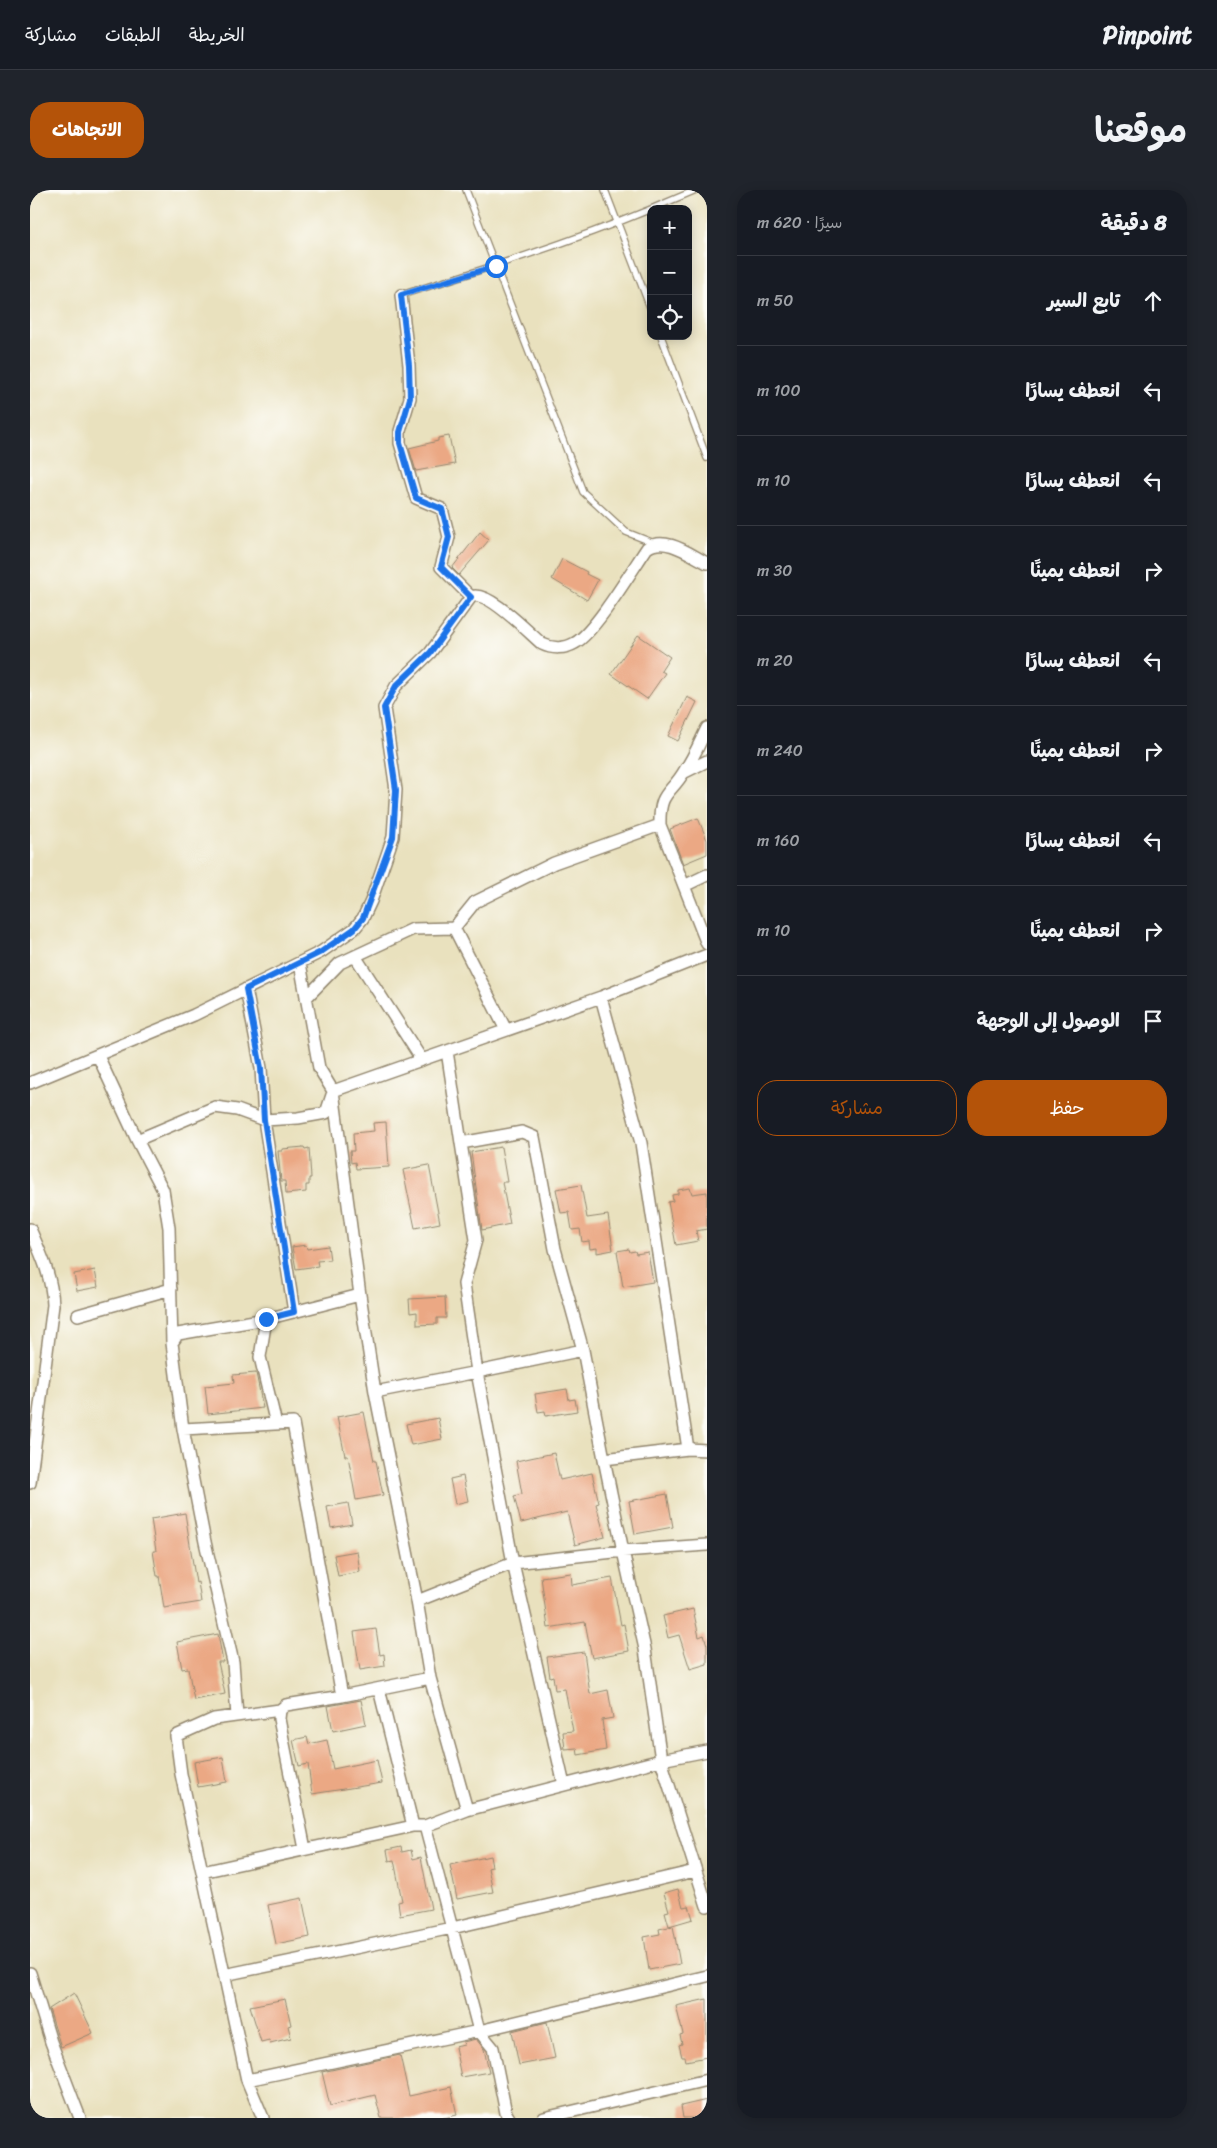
<!DOCTYPE html>
<html lang="ar">
<meta charset="utf-8">
<style>
:root{--surface:#171b24;--page:#20242c;--text:#f1f3f6;--muted:#9ea1a6;--line:#363941;--accent:#b45309}
body{margin:0;font-family:Sriracha,"Playpen Sans Arabic",sans-serif;background:var(--page);color:var(--text);direction:rtl}
.controls{position:absolute;right:15px;top:15px;display:grid;overflow:hidden;border-radius:10px;box-shadow:0 2px 12px #0003}
.controls button{width:45px;height:45px;display:grid;place-items:center;padding:0;border:0;border-bottom:1px solid var(--line);background:var(--surface);color:var(--text);font:25px sans-serif}
.stop{position:absolute;width:15px;height:15px;margin:-11px;border:4px solid #1a73e8;border-radius:50%;background:#fff}
.stop.end{background:#1a73e8;border-color:#fff;box-shadow:0 1px 5px #0008}
.list{margin:0;padding:0;list-style:none}
h2{display:flex;justify-content:space-between;align-items:center;height:65px;margin:0;padding:0 20px;font-size:21px}
h2 small{font-size:16px;font-weight:400;color:var(--muted)}
.list li{display:grid;grid-template-columns:32px 1fr auto;gap:15px;align-items:center;box-sizing:border-box;height:90px;padding:0 20px;border-top:1px solid var(--line)}
.list b{display:block;font-size:19px;white-space:nowrap}
.list em{font-size:16px;font-style:normal;color:var(--muted)}
.actions{display:flex;gap:10px;padding:15px 20px}
.actions a{flex:1;padding:11px 0;border:1px solid var(--accent);border-radius:20px;text-align:center;font-size:18px;color:var(--accent)}
.actions .main{background:var(--accent);color:#fff}
.icon{flex:none;width:28px;height:28px;fill:none;stroke:currentColor;stroke-width:2;stroke-linecap:round;stroke-linejoin:round}
.map{position:relative;flex:none;width:677px;height:1928px;overflow:hidden;direction:ltr;border-radius:20px}
header{display:flex;align-items:center;gap:30px;box-sizing:border-box;height:70px;padding:0 25px;background:var(--surface);border-bottom:1px solid var(--line)}
header strong{font-size:24px}
nav{display:flex;gap:28px;margin-inline-start:auto;font-size:18px}
.intro{display:flex;align-items:center;justify-content:space-between;box-sizing:border-box;height:120px;padding:0 30px}
h1{margin:0;font-size:35px}
.button{padding:12px 22px;border-radius:20px;background:var(--accent);color:#fff;font-size:18px;font-weight:700}
main{display:flex;gap:30px;padding:0 30px}
aside{flex:1;background:var(--surface);border-radius:20px;box-shadow:0 2px 12px #0003}
.map>svg:first-child{display:block}
.building{fill:#eba884}
.lines{fill:none;stroke-linecap:round;stroke-linejoin:round}
.lane-casing{stroke:#92866e;stroke-width:8}
.street-casing{stroke:#92866e;stroke-width:14}
.lane{stroke:#fff;stroke-width:5.5}
.street{stroke:#fff;stroke-width:11}
.route{stroke:#1a73e8;stroke-width:6}
</style>
<header>
<strong>Pinpoint</strong>
<nav><a>الخريطة</a><a>الطبقات</a><a>مشاركة</a></nav>
</header>
<div class="intro"><h1>موقعنا</h1><a class="button">الاتجاهات</a></div>
<main>
<aside>
<h2>8 دقيقة<small>سيرًا · 620 m</small></h2>
<ul class="list">
<li><svg class="icon" aria-label="ahead" viewBox="0 0 24 24"><path d="M12 20V5M6 11l6-6 6 6"/></svg><div><b>تابع السير</b></div><em>50 m</em></li>
<li><svg class="icon" aria-label="left" viewBox="0 0 24 24"><path d="M17 20v-9H6M10 6l-5 5 5 5"/></svg><div><b>انعطف يسارًا</b></div><em>100 m</em></li>
<li><svg class="icon" aria-label="left" viewBox="0 0 24 24"><path d="M17 20v-9H6M10 6l-5 5 5 5"/></svg><div><b>انعطف يسارًا</b></div><em>10 m</em></li>
<li><svg class="icon" aria-label="right" viewBox="0 0 24 24"><path d="M7 20v-9h11M14 6l5 5-5 5"/></svg><div><b>انعطف يمينًا</b></div><em>30 m</em></li>
<li><svg class="icon" aria-label="left" viewBox="0 0 24 24"><path d="M17 20v-9H6M10 6l-5 5 5 5"/></svg><div><b>انعطف يسارًا</b></div><em>20 m</em></li>
<li><svg class="icon" aria-label="right" viewBox="0 0 24 24"><path d="M7 20v-9h11M14 6l5 5-5 5"/></svg><div><b>انعطف يمينًا</b></div><em>240 m</em></li>
<li><svg class="icon" aria-label="left" viewBox="0 0 24 24"><path d="M17 20v-9H6M10 6l-5 5 5 5"/></svg><div><b>انعطف يسارًا</b></div><em>160 m</em></li>
<li><svg class="icon" aria-label="right" viewBox="0 0 24 24"><path d="M7 20v-9h11M14 6l5 5-5 5"/></svg><div><b>انعطف يمينًا</b></div><em>10 m</em></li>
<li><svg class="icon" aria-label="arrive" viewBox="0 0 24 24"><path d="M6 21V4h12l-3 4 3 4H6"/></svg><div><b>الوصول إلى الوجهة</b></div></li>
</ul>
<div class="actions"><a class="main">حفظ</a><a>مشاركة</a></div>
</aside>
<div class="map">
<svg width="677" height="1928" viewBox="0 0 677 1928">
<rect width="100%" height="100%" fill="#fdfcf7"/>
<filter id="ink" filterUnits="userSpaceOnUse"><feTurbulence type="fractalNoise" baseFrequency=".02" numOctaves="2"/><feDisplacementMap in="SourceGraphic" scale="10" xChannelSelector="R" yChannelSelector="G"/><feConvolveMatrix kernelMatrix="1 2 1 2 8 2 1 2 1" color-interpolation-filters="sRGB"/></filter>
<filter id="wash" filterUnits="userSpaceOnUse"><feTurbulence type="fractalNoise" baseFrequency=".0096" numOctaves="4" result="noise"/><feDisplacementMap in="SourceGraphic" scale="20" xChannelSelector="R" yChannelSelector="G"/><feGaussianBlur stdDeviation="1.12" result="paint"/><feColorMatrix in="noise" values="0 0 0 0 0 0 0 0 0 0 0 0 0 0 0 0 0 1.4 0 .05"/><feComposite in="paint" operator="in"/></filter>
<g filter="url(#wash)">
<rect width="100%" height="100%" fill="#e9e1be"/>
<g id="blocks">
<!-- building -->
<path class="building" d="M419,246l6,28 -39,7 -7,-23 29,-7v-3z
M450,342l9,8 -30,35 -7,-7z
M532,369l25,13 -1,2 12,6 -11,20 -35,-21z
M608,445l32,22 -9,14 4,2 -18,26 -36,-25z
M657,507l10,5 -19,39 -10,-5z
M668,628l9,22v14l-24,10 -13,-35z
M356,932l3,45 -33,2 -1,-7 -4,1 -1,-12h4l-1,-18 21,-2 -1,-8z
M274,957l1,2 4,-1 2,30h-2v7h-3v7l-20,2 -1,-13h-4l-3,-30h4v-2z
M471,957l6,35h-5l8,42 -28,6 -11,-78z
M399,975l11,58 -25,5 -12,-58z
M551,995l6,33 21,-3 5,35 -16,3v-5l-7,1 -1,-8 -7,1 -2,-13 -8,1 -3,-18 -8,1 -5,-24z
M660,998l2,6 15,-2v37l-11,2 2,10 -22,4 -8,-43 5,-1 -1,-6 6,-1v-4z
M276,1055l1,4 21,-3 2,14 -13,1 1,5 -22,3 -4,-22z
M599,1059l1,3 5,-1 1,3 12,-2 5,30 -30,5 -6,-36z
M65,1080l3,17 -21,4 -3,-17z
M415,1107l1,21h-9v6l-20,1v-13l-7,1 -1,-14z
M226,1183l7,35 -55,6 -3,-28 29,-3 -1,-8z
M537,1199l2,11 6,-1 2,12 -31,5 -1,-5 -7,1 -3,-18z
M334,1222l10,49h2l7,34 -27,5 -8,-44h-3l-8,-39z
M408,1228l4,21 -31,6 -5,-21z
M524,1263l6,27 32,-7 7,30 -3,1 9,33 -30,8 -8,-33 -46,11 -7,-27 8,-2 -6,-33z
M433,1286l5,25 -13,3 -5,-25z
M637,1304l6,33 -38,7 -6,-33z
M318,1313l4,21 -21,4 -4,-21z
M155,1323l11,70 2,-1 3,20 -37,6 -5,-32h-2l-4,-25h3l-5,-32z
M327,1361l3,21 -22,4 -4,-21z
M541,1383l1,12 40,-7 9,47 3,-1 5,27 -37,7 -7,-36 -37,6 -7,-51z
M663,1419l6,28 5,-2 3,10v19l-17,5 -11,-34 -11,3 -5,-22z
M346,1439l4,26 4,-1 1,12 -25,4 -6,-38z
M188,1444l5,28h-5l7,32 -31,6 -6,-32 -6,1 -5,-27z
M554,1462l6,42 18,-4 5,28 -11,2 4,30 -28,5 -1,-7 -12,1 -2,-17 10,-1 -8,-42 -10,1 -2,-14 -3,1 -3,-20z
M331,1510l5,24 -33,7 -5,-25z
M277,1547l2,7 18,-4 6,29 44,-9 5,23 -70,11 -4,-30 -9,2 -6,-26z
M193,1567l4,25 -29,5 -4,-25z
M371,1657l1,5 9,-2 2,9 8,-2 10,52 -31,6 -2,-13 4,-1 -8,-41 -5,1 -2,-11z
M460,1666l2,11 -4,1 5,24 -36,7 -7,-34z
M648,1699l5,18 6,-1 4,13 -24,7 -4,-14 4,-1 -5,-18z
M272,1708l8,39 -34,7 -8,-39z
M643,1736l7,38 -31,6 -5,-33 16,-3 -1,-5z
M44,1803l19,40 -32,14 -12,-38z
M255,1809l6,26 -3,1 3,12 -21,5 -1,-3 -8,2 -11,-36z
M677,1809v58l-21,4 -1,-4h-3l-3,-12 3,-1 -2,-9 3,-1 -7,-28z
M517,1832l8,36 -36,7 -7,-34z
M446,1849l8,10 5,23 -28,5 -6,-30 9,-2 -1,-3z
M370,1865l9,41 42,-9 6,28 -13,3h-63l-6,-23 -45,11 -8,-34z
M677,1910v18h-24l-2,-12z"/>
</g>
</g>
<g filter="url(#ink)">
<use href="#blocks" fill-opacity="0" stroke="#92866e" stroke-width="1"/>
<g class="lines">
<defs>
<path id="lane" d="M436,0l117,302 43,40 28,11
M575,0l46,120
M621,19l45,-19
M371,105c84,-26 168,-52 250,-86
M631,146l46,122"/>
<path id="street" d="M371,105l8,70 1,33 -10,33v12l16,55 26,11 7,28 -8,30 30,30
M677,538c-7,14 -13,29 -22,42 -14,25 -26,20 -25,55l47,119
M655,582l22,-11
M654,696l23,-11
M424,738l52,102
M325,766l67,104
M270,773l19,105 14,23 27,204 15,97
M216,799l15,79 3,52 34,-2 28,-5 6,-18
M571,807l40,146 47,306 19,1
M276,808l34,-35 73,-34 41,-1 21,-26 79,-39 106,-38
M417,861l14,92
M68,866l39,84
M0,893l164,-68 127,-63 33,-23 9,-11 8,-17 22,-64 3,-47 -12,-82 12,-22 34,-33 41,-56c15,-9 58,36 71,47 10,5 23,5 33,-1 20,-11 57,-73 72,-95 18,-13 44,7 60,15
M303,901l268,-94 106,-42
M0,1039c11,25 22,48 23,76l-23,178
M48,1125l93,-26
M236,1129l94,-24
M142,1153l-3,-115 -6,-38 -26,-50 78,-33 22,3 27,10 30,192
M553,1160l-106,22 -13,-88 12,-44 -15,-97 61,-11 12,5 21,112 28,101 21,109
M153,1239l-11,-86 6,-9 88,-15 -6,38 16,67
M677,1355l-84,6 22,98 16,111 46,-9
M387,1411l13,77 37,132
M349,1499l34,137
M207,1526l-4,-54 -28,-120 -22,-113 110,-6 49,273
M534,1595l-51,-222 -96,38 -42,-209 102,-20 36,191 110,-12 -19,-92 84,-10
M395,1636l54,205 14,17 13,65 3,5
M275,1659l-26,-130 1,-9 6,-5 56,-9 88,-18
M172,1682l211,-46h12l42,-16 194,-50 46,146
M0,1783l21,69 29,76
M194,1785l228,-47 243,-57
M217,1890l232,-49 228,-55
M233,1928l-16,-38 -66,-306 -5,-38 38,-17 66,-9
M514,1928l163,-38"/>
</defs>
<!-- lane casing -->
<use href="#lane" class="lane-casing"/>
<!-- street casing -->
<use href="#street" class="street-casing"/>
<!-- lane -->
<use href="#lane" class="lane"/>
<!-- street -->
<use href="#street" class="street"/>
</g>
</g>
<g class="lines" filter="url(#ink)">
<!-- route -->
<path class="route" d="M236,1129l28,-7 -30,-192 -3,-52 -15,-79 75,-37 33,-23 9,-11 30,-81 3,-47 -12,-82 12,-22 34,-33 41,-56 -30,-30 8,-30 -7,-28 -26,-11 -16,-55v-11l10,-34 -1,-33 -8,-70 95,-29"/>
</g>
</svg>
<div class="controls">
<button>+</button>
<button>−</button>
<button><svg class="icon" aria-label="locate" viewBox="0 0 24 24"><circle cx="12" cy="12" r="6"/><path d="M12 2v4M12 18v4M2 12h4M18 12h4"/></svg></button>
</div>
<div class="stop" style="left:466px;top:76px"></div>
<div class="stop end" style="left:236px;top:1129px"></div>
</div>
</main>
